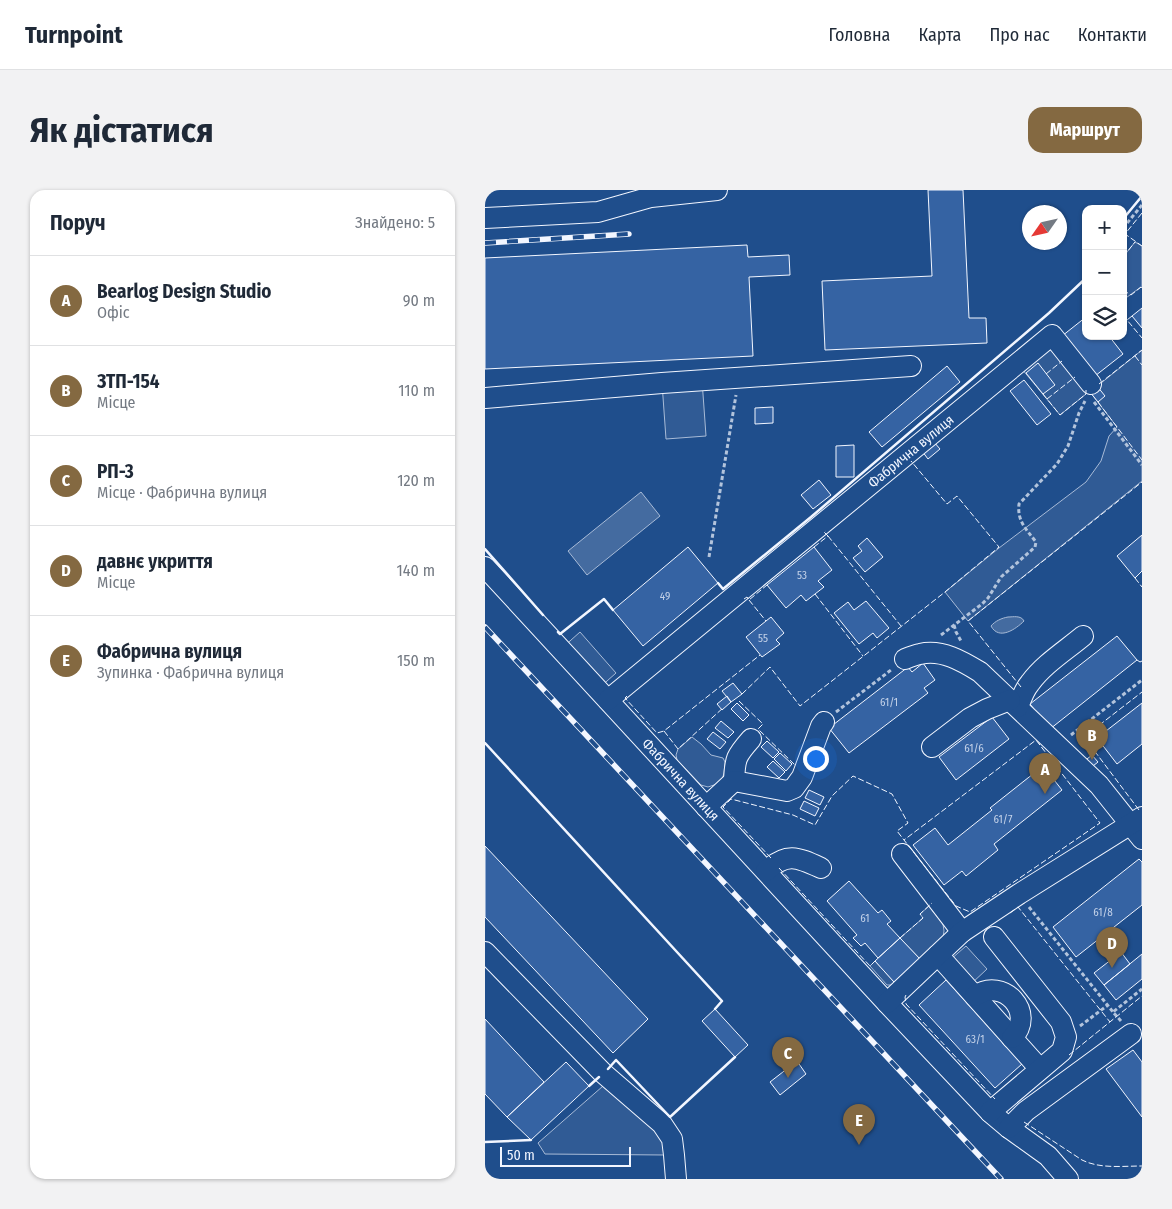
<!DOCTYPE html>
<html lang="uk">
<meta charset="utf-8">
<style>
:root{--surface:#fff;--page:#f2f2f3;--text:#1f2937;--muted:#747a83;--line:#e0e1e3;--accent:#846941}
body{margin:0;font-family:"Fira Sans Condensed",sans-serif;background:var(--page);color:var(--text)}
.controls{position:absolute;right:15px;top:15px;display:grid;overflow:hidden;border-radius:10px;box-shadow:0 1px 4px #0004}
.controls button{width:45px;height:45px;display:grid;place-items:center;padding:0;border:0;border-bottom:1px solid var(--line);background:var(--surface);color:var(--text);font:25px sans-serif}
.compass{position:absolute;left:537px;top:15px;width:45px;height:45px;border-radius:50%;background:var(--surface);box-shadow:0 1px 4px #0004;rotate:236deg}
.scale{position:absolute;left:15px;bottom:12px;width:131px;box-sizing:border-box;padding-left:5px;border:2px solid #f2f6ff;border-top:0;font-size:14px;line-height:18px;white-space:nowrap;color:#f2f6ff;-webkit-text-stroke:4px #1f4e8c;paint-order:stroke}
.you{position:absolute;left:330px;top:568px;width:18px;height:18px;margin:-12px;border:4px solid #fff;border-radius:50%;background:#1a73e8;box-shadow:0 0 0 8px #1a73e833}
.badge{display:grid;place-items:center;width:32px;height:32px;border-radius:50%;background:var(--accent);color:#fff;font-size:16px;font-weight:700}
.pin{position:absolute;translate:-50% -41px;filter:drop-shadow(0 1px 2px #0008)}
.pin::after{content:'';position:absolute;top:26px;width:18px;height:15px;background:inherit;clip-path:polygon(0 0,100% 0,50% 100%)}
.list{margin:0;padding:0;list-style:none}
h2{display:flex;justify-content:space-between;align-items:center;height:65px;margin:0;padding:0 20px;font-size:21px}
h2 small{font-size:16px;font-weight:400;color:var(--muted)}
.list li{display:grid;grid-template-columns:32px 1fr auto;gap:15px;align-items:center;box-sizing:border-box;height:90px;padding:0 20px;border-top:1px solid var(--line)}
.list b{display:block;font-size:19px;white-space:nowrap}
.list p{margin:0;font-size:16px;white-space:nowrap;color:var(--muted)}
.list em{font-size:16px;font-style:normal;color:var(--muted)}
.icon{flex:none;width:28px;height:28px;fill:none;stroke:currentColor;stroke-width:2;stroke-linecap:round;stroke-linejoin:round}
.map{position:relative;flex:none;width:657px;height:989px;overflow:hidden;border-radius:15px}
header{display:flex;align-items:center;gap:30px;box-sizing:border-box;height:70px;padding:0 25px;background:var(--surface);border-bottom:1px solid var(--line)}
header strong{font-size:24px}
nav{display:flex;gap:28px;margin-inline-start:auto;font-size:18px}
.intro{display:flex;align-items:center;justify-content:space-between;box-sizing:border-box;height:120px;padding:0 30px}
h1{margin:0;font-size:35px}
.button{padding:12px 22px;border-radius:15px;background:var(--accent);color:#fff;font-size:18px;font-weight:700}
main{display:flex;gap:30px;padding:0 30px}
aside{flex:1;background:var(--surface);border-radius:15px;box-shadow:0 1px 4px #0004}
.map>svg:first-child{display:block}
.built{fill:#305b95;stroke:#a8bbd7}
.water{fill:#446ba0;stroke:#a8bbd7}
.building{fill:#3563a3;stroke:#f2f6ff}
.lines{fill:none;stroke-linecap:round;stroke-linejoin:round}
.minor-casing{stroke:#f2f6ff;stroke-width:22}
.path{stroke:#b3c4dc;stroke-width:3;stroke-dasharray:4 2.5;stroke-linecap:butt}
.minor{stroke:#1f4e8c;stroke-width:20}
.rail-casing{stroke:#f2f6ff;stroke-width:5.5}
.rail{stroke:#1f4e8c;stroke-width:4;stroke-dasharray:11;stroke-linecap:butt}
.fence{stroke:#f2f6ff;stroke-width:1;stroke-dasharray:6 2.5;stroke-linecap:butt}
.wall{stroke:#f2f6ff;stroke-width:2.5}
.labels{text-anchor:middle;dominant-baseline:central;stroke-width:4;stroke-linejoin:round;paint-order:stroke}
.number-label{font-size:11px;fill:#c3d1e8}
.street-label{font-size:14px;fill:#f2f6ff;stroke:#1f4e8c}
</style>
<header>
<strong>Turnpoint</strong>
<nav><a>Головна</a><a>Карта</a><a>Про нас</a><a>Контакти</a></nav>
</header>
<div class="intro"><h1>Як дістатися</h1><a class="button">Маршрут</a></div>
<main>
<aside>
<h2>Поруч<small>Знайдено: 5</small></h2>
<ul class="list">
<li><span class="badge">A</span><div><b>Bearlog Design Studio</b><p>Офіс</p></div><em>90 m</em></li>
<li><span class="badge">B</span><div><b>ЗТП-154</b><p>Місце</p></div><em>110 m</em></li>
<li><span class="badge">C</span><div><b>РП-3</b><p>Місце · Фабрична вулиця</p></div><em>120 m</em></li>
<li><span class="badge">D</span><div><b>давнє укриття</b><p>Місце</p></div><em>140 m</em></li>
<li><span class="badge">E</span><div><b>Фабрична вулиця</b><p>Зупинка · Фабрична вулиця</p></div><em>150 m</em></li>
</ul>
</aside>
<div class="map">
<svg width="657" height="989" viewBox="0 0 657 989">
<rect width="100%" height="100%" fill="#1f4e8c"/>
<!-- built -->
<path class="built" d="M650,52l7,4v42l-1,-1 -18,13v-43z
M565,156l36,45v3l-26,21 -38,-46z
M657,160v131l-174,140 -23,-29 54,-44 87,-66 15,-21 8,-25 8,-9 -27,-35z
M217,190l4,56 -40,3 -4,-56z
M95,442l36,41 -18,16 -37,-40z
M207,547l9,7 10,11 12,3 2,4 -1,11 -2,7 -5,4 -9,3 -7,-2 -24,-25 -1,-5 2,-6z
M444,716l14,18 1,7 -1,6 -23,22 -20,-21 23,-20 -3,-4z
M481,756l21,23 -16,15 -21,-24z
M390,771l19,21 -3,3h-4l-17,-19z
M126,889l51,45 3,31 -120,-1 -7,-11z"/>
<!-- water -->
<path class="water" d="M156,302l19,24 -73,59 -19,-24z
M523,427c5,0 13,-2 16,4 -8,8 -25,20 -33,5 4,-5 11,-8 17,-9z"/>
<!-- building -->
<path class="building" d="M443,0h35l6,128h17l1,25 -162,7 -3,-69 110,-5z
M262,55l1,12 41,-2 1,20 -41,2 4,79 -268,13v-111z
M657,118v20l-10,-12z
M601,127v19h23l14,18 -28,22 -33,-40z
M553,173l17,22 -12,9 -17,-21z
M462,176l13,16 -78,65 -13,-15z
M539,190l27,34 -14,11 -27,-34z
M612,196l8,10 -7,6 -8,-10z
M288,217v16l-18,1v-16z
M449,252l6,7 -12,10 -6,-8z
M369,255v32h-18v-31z
M334,290l12,15 -18,14 -12,-14z
M657,345v36l-7,7 -18,-22z
M382,348l16,19 -18,15 -12,-14 9,-7 -4,-5z
M203,357l30,36 -75,63 -30,-36z
M329,357l18,23 -14,11 6,6 -18,14 -5,-6 -15,13 -19,-23z
M381,411l23,27 -12,10 -4,-5 -14,11 -25,-31 14,-11 6,8z
M286,427l13,16 -8,7 4,4 -18,13 -16,-20z
M632,446l20,24 -87,69 -20,-25z
M438,473l12,17 -11,8 4,5 -79,60 -20,-25 79,-61 4,5z
M248,493l9,11 -11,8 -9,-11z
M242,506l4,6 -9,8 -5,-6z
M252,513l12,12 -6,6 -12,-12z
M657,513v41l-25,20 -20,-26z
M507,527l17,22 -53,41 -17,-23z
M236,531l13,11 -6,6 -13,-10z
M228,542l13,10 -6,7 -13,-10z
M282,551l12,11 -6,6 -12,-11z
M295,563l12,11 -6,7 -12,-12z
M607,565l6,7 -5,4 -6,-7z
M288,571l12,11 -6,6 -12,-11z
M558,576l19,24 -68,54 4,6 -32,26 -4,-5 -18,14 -31,-40 22,-17 13,17 44,-35 -2,-2z
M324,600l15,7 -4,8 -15,-7z
M319,611l15,7 -4,8 -15,-7z
M0,656l163,173 -35,34 -128,-136z
M654,669l3,3v43l-66,52 -23,-30z
M364,691l29,32 4,-3 9,11 -4,3 13,14 -22,20 -13,-15 -4,3 -8,-8 4,-3 -30,-34z
M415,748l20,21 -26,23 -19,-21z
M636,762l9,12 -26,21 -10,-12z
M657,764v25l-26,21 -12,-15z
M461,790l76,84 -27,24 -76,-83z
M230,819l33,36 -13,12 -33,-36z
M0,829l59,63 -37,35 -22,-23z
M648,860l9,12v55l-36,-48z
M312,871l9,13 -26,21 -10,-13z
M81,872l23,24 -58,54 -24,-23z"/>
<g class="lines">
<defs>
<g id="minor">
<path d="M0,28l113,-6 53,-15 66,-7"/>
<path d="M0,208l177,-15 249,-17"/>
<path id="s1" d="M0,377l402,436 103,109 19,16 39,28 20,23"/>
<path d="M420,469c5,-2 10,-4 15,-5 22,-5 42,7 60,18l119,113 43,54"/>
<path id="s2" d="M123,510l444,-365 39,49"/>
<path d="M533,517c3,-8 6,-17 12,-24 14,-19 35,-32 53,-47"/>
<path d="M447,557l38,-29 17,-9 23,-9"/>
<path d="M249,591c1,-23 2,-25 17,-42"/>
<path d="M221,617l28,-26 53,10 7,-3 8,-11 19,-51 3,-4"/>
<path d="M417,664l60,78"/>
<path d="M281,681c21,-19 31,-14 55,-3"/>
<path d="M0,762l118,121 59,51 10,15 2,16 2,24"/>
<path d="M453,765l102,114"/>
<path d="M490,806c28,-20 62,17 37,42"/>
<path d="M402,813l75,-71 57,-38 123,-77"/>
<path d="M505,922l72,-61 4,-14 -5,-15 -67,-85"/>
<path d="M524,938l17,-17 105,-77"/>
</g>
</defs>
<!-- minor casing -->
<use href="#minor" class="minor-casing"/>
<!-- path -->
<path class="path" d="M638,38l19,-23
M638,54l2,2 -2,2
M609,212l48,63
M224,367l27,-162
M469,435l2,7 5,9
M456,445l41,-31 6,-6 13,-21 34,-30 1,-5c-10,-13 -19,-21 -17,-38l38,-40 11,-18 11,-33 6,-12
M351,522l55,-42
M586,545l71,-55
M544,717l84,105
M636,831l-8,-9 29,-23
M595,836l28,-21"/>
<!-- minor -->
<use href="#minor" class="minor"/>
<defs>
<path id="rail" d="M0,53l144,-9
M0,437l516,552"/>
</defs>
<!-- rail casing -->
<use href="#rail" class="rail-casing"/>
<!-- rail -->
<use href="#rail" class="rail"/>
<!-- fence -->
<path class="fence" d="M657,23l-17,21 17,12
M638,67l12,-15
M638,100l8,5 10,-8 1,1
M647,126l-5,4 15,18
M650,166l7,9
M561,184l16,-13
M614,194l43,-34
M558,204l17,21 26,-21v-4
M562,209l28,-22
M613,212l44,58
M343,346l73,90
M329,357l14,-11 -4,-4 2,-1
M650,388l7,9
M330,404l48,62
M259,409l3,-2 2,3 18,-15
M264,410l17,21
M652,470l3,2 2,-1
M536,497l-53,-66 174,-139
M257,504l28,-27 30,39 145,-114 54,-45 -42,-51 -10,8 -36,-43
M142,506l-2,2 32,35 7,-2 96,-76
M254,511l24,23 -5,5 37,36
M179,541l14,18 46,-42
M654,620l-55,-73 58,-45
M286,668l-48,-51 8,-8 62,16 22,10 17,-29 21,-20 39,18 16,29 -11,8 7,9 52,66 14,6 130,-89 -64,-83 -132,100
M294,678l91,98 5,-5
M525,723l8,-6 92,115
M415,748l23,-20 -3,-4 12,-11
M421,805l-1,2 1,7 89,95
M584,865l73,-59
M539,932l58,38c18,9 40,6 60,6"/>
<!-- wall -->
<path class="wall" d="M638,29l19,-23
M0,359l58,66
M233,393l5,6 88,-72 238,-204 37,-35
M73,442l2,2 44,-35 9,11
M0,553l237,258 -7,8
M123,879l8,-9 54,57 65,-60
M104,896l10,-9
M0,952l46,-2"/>
</g>
<g class="labels">
<!-- number labels -->
<g class="number-label">
<text x="317" y="385">53</text>
<text x="180" y="406">49</text>
<text x="278" y="448">55</text>
<text x="404" y="512">61/1</text>
<text x="489" y="558">61/6</text>
<text x="518" y="629">61/7</text>
<text x="618" y="722">61/8</text>
<text x="380" y="728">61</text>
<text x="490" y="849">63/1</text>
</g>
<!-- street labels -->
<g class="street-label">
<text stroke="none"><textPath href="#s2" startOffset="392">Фабрична вулиця</textPath></text>
<text stroke="none"><textPath href="#s1" startOffset="289">Фабрична вулиця</textPath></text>
</g>
</g>
</svg>
<div class="controls">
<button>+</button>
<button>−</button>
<button><svg class="icon" aria-label="layers" viewBox="0 0 24 24"><path d="M12 4l9 5-9 5-9-5zM3 14l9 5 9-5"/></svg></button>
</div>
<svg class="compass" viewBox="-18 -18 36 36"><path d="M0-13l5 13h-10z" fill="#e53935"/><path d="M0 13l5-13h-10z" fill="#747a83"/></svg>
<div class="scale">50 m</div>
<div class="you"></div>
<div class="pin badge" style="left:560px;top:604px">A</div>
<div class="pin badge" style="left:607px;top:570px">B</div>
<div class="pin badge" style="left:303px;top:888px">C</div>
<div class="pin badge" style="left:627px;top:778px">D</div>
<div class="pin badge" style="left:374px;top:955px">E</div>
</div>
</main>
